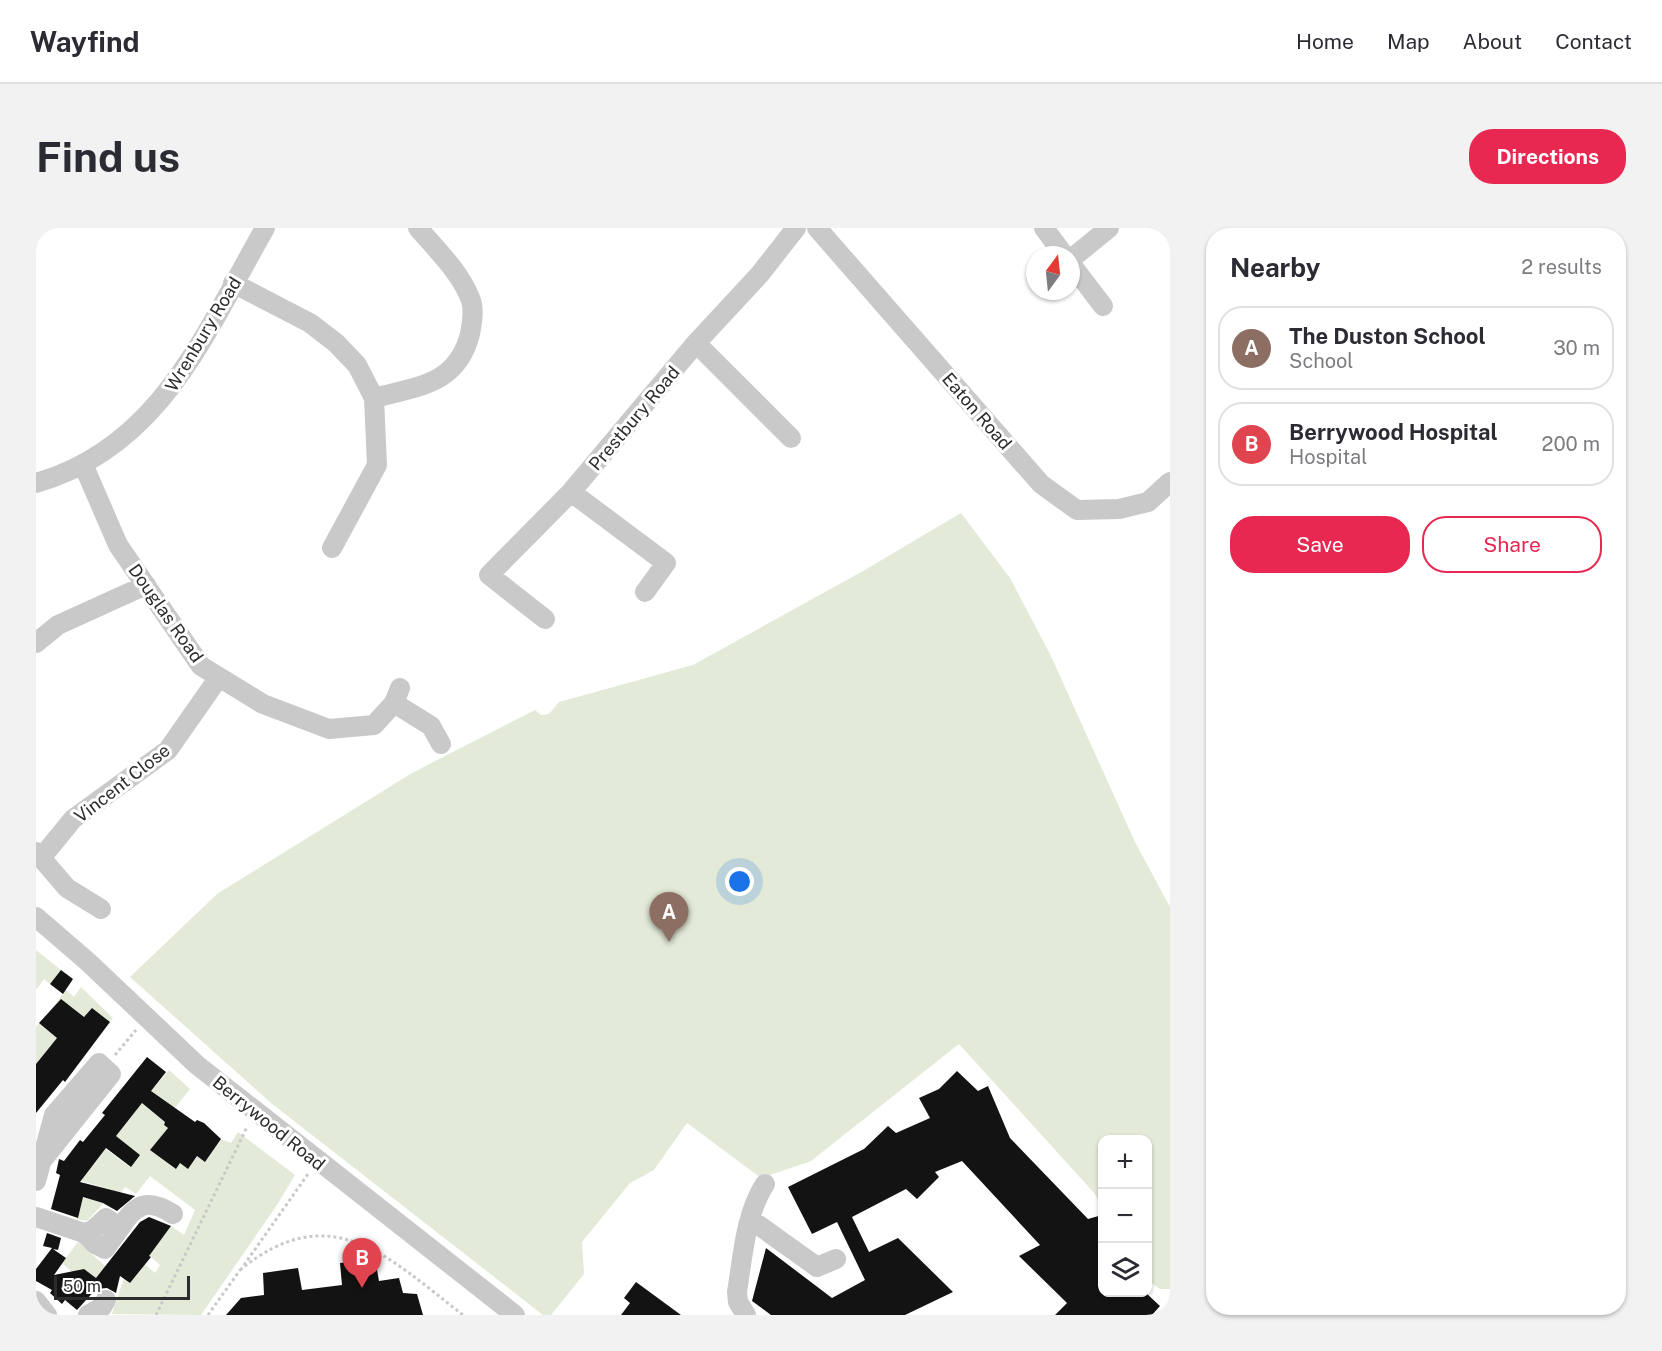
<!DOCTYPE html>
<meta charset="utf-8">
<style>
:root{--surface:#fff;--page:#f2f2f3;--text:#2b2b33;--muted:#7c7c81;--line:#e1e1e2;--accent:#e82851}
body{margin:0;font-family:"Public Sans",sans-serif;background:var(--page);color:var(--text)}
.controls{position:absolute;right:18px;bottom:18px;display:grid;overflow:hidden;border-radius:12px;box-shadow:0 2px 4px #0004}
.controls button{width:54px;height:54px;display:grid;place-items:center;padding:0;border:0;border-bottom:2px solid var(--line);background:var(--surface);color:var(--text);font:30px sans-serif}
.compass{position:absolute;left:990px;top:18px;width:54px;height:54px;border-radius:50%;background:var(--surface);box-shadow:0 2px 4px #0004;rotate:15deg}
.scale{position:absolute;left:18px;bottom:15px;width:136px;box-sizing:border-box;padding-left:6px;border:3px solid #2c2c2c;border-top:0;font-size:16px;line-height:21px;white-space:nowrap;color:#2c2c2c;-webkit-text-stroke:4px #fff;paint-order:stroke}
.you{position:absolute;left:704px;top:654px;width:21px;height:21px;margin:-15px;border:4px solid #fff;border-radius:50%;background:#1a73e8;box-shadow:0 0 0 9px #1a73e833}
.badge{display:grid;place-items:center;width:39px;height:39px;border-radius:50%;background:var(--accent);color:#fff;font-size:20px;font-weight:700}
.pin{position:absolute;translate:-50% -50px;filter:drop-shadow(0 2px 3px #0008)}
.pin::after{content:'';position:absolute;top:32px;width:21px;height:18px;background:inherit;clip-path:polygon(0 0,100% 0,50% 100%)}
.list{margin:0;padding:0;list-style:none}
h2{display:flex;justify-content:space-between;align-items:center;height:78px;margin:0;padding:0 24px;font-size:26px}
h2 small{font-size:20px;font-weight:400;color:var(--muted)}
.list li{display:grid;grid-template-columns:39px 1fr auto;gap:18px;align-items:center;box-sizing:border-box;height:84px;margin:0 12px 12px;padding:0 12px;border:2px solid var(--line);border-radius:24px}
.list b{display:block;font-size:22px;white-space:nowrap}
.list p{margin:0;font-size:20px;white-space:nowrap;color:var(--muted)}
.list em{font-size:20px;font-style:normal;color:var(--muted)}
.actions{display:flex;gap:12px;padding:18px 24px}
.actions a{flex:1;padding:14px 0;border:2px solid var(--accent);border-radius:24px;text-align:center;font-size:21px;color:var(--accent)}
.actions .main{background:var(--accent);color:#fff}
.icon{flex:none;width:33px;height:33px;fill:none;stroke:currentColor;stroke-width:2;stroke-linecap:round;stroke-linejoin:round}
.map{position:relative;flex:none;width:1134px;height:1087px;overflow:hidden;border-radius:24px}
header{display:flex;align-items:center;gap:36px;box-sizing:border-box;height:84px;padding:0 30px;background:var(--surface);border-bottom:2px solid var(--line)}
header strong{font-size:28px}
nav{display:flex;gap:33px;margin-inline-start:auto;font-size:21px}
.intro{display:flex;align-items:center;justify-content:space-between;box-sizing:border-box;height:144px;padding:0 36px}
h1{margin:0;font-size:42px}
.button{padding:15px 27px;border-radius:24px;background:var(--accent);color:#fff;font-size:21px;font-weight:700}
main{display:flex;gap:36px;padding:0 36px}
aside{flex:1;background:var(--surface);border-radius:24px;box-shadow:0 2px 4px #0004}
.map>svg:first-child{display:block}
.green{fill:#e4ead8}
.building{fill:#131313}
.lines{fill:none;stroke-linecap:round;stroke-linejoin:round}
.path{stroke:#c9c9c9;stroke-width:3;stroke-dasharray:3 3;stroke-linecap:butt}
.minor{stroke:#c9c9c9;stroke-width:20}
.labels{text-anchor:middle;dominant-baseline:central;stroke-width:6;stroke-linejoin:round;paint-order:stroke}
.street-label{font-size:18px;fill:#2c2c2c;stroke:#fff}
</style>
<header>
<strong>Wayfind</strong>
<nav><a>Home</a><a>Map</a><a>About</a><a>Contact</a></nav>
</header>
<div class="intro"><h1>Find us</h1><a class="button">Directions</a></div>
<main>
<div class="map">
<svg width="1134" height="1087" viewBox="0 0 1134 1087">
<rect width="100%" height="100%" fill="#fff"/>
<!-- green -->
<path class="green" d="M925,285l49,65 40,76 85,188 35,65v382h-10l-12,-9v-140h-46v69l-7,-15 -136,-150 -148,117 -50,17 -74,-55 -33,47 -24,13 -48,59 2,32 -33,41h-8l-272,-212 -141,-126 87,-83 195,-121 123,-63 6,5 8,-1 10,-12 134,-37 170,-94z
M0,722l25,20 -11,14 -6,-5 -8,11z
M45,759l32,31 -3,4 -18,-14 -8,9 -21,3 -13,-9 16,-21 8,7z
M3,795l19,14 -20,24 -2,10v-44z
M133,842l21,19 -16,20 -23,-18z
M106,875l23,19 -1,3 8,7 -7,-1 -14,19 24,19 5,-6 8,6 9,-13 9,5 15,-22 10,4 7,-11 57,43 -18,30 -76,110 -89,-1 12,-36 6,5 11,-13 2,-7 12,10 5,-8 -11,-10 9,-23 6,4 7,-10 13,9 11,-25 -45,-34 -14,18 -11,-7 -8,11 -13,5 -17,18 -10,-2 3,-12 -3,-11 27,7 4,-14 -26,-8 4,-14h6l14,-18 24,18 10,-12 -24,-19z
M42,1014l42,37 -14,-4 -9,12 4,4 -2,5 -37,-33z"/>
<!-- building -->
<path class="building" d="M25,742l12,9 -10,15 -13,-10z
M25,771l23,18 8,-9 18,14 -45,60 -2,-2 -27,33v-49l21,-26 -18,-15z
M111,829l19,15 -15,19 44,31 2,-2 7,3 17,16 -16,23 -8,-6 -9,13 -8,-6 -4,6 -26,-19 18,-22 -4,-3 1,-3 -23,-19 -26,33 24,19 -9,12 -25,-19 -26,34 55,14 -18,15 -14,-8 -20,-6 -5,21 -27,-9 9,-34 -4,-2 3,-14 5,2 16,-21 3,2 22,-27 -3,-2z
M921,843l21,20 10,-5 22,52 78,81 14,-4v78h44l14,13 -8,9h-97l12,-12 -48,-47 21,-11 -78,-84 -27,11 4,5 -22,22 -11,-10 -54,28 17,35 29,-14 55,54 -48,23h-134l-19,-14 14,-53 66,50 33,-18 -28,-58 -25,12 -24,-47 76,-38 24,-23 8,7 34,-15 -11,-20 20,-9z
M113,989l22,9 -22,30 2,1 -21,26 -10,-7 -4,17 -9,-5 -11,1 -19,21 -12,-10 -3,4 -12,-11 2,-3 -16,-9v-12l16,-21 -9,-2 4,-13 14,5 -3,12 -5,-1 13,9 -12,17 30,-6 12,9 44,-56z
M339,1031l4,22 20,-3 4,15 14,1 6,21h-197l15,-17 23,-3 -1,-22 35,-5 4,22 40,-5 -2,-22z
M600,1054l45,33h-60l9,-12 -6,-5z"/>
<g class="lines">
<!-- path -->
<path class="path" d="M79,827l21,-25
M208,1037l64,-91
M204,1042c91,-74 148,-13 223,45
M120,1087l91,-188
M172,1087l32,-45"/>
<!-- minor -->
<path class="minor" d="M781,0l224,256 36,26 42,-1 29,-7 22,-20
M1008,0l20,27
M1035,31l38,-31
M1035,36l32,42
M197,55l77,40 26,20 21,22 17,33 3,67 -45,83
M660,115l95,95
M338,170c44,-12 83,-13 96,-64 2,-11 5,-25 0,-36 -10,-26 -34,-49 -52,-70
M47,236l35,81 83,121 62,38 66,25 45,-4 20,-22 6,-15
M0,255c125,-36 170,-152 229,-255
M535,264l95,71 -21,29
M509,391l-56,-44 82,-83 125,-149 64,-69 36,-46
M0,415l22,-18 88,-40
M358,475l37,23 10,18
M0,624l31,36 34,21
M6,629l31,-38 95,-69 51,-73
M0,689l51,44 110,104 318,250
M0,953l18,-66 45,-52 12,11 -67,84
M0,989l48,16 11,11 10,5 15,-21 -14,-10 -13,12 -9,3
M714,991l67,48 19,-8
M84,1000c16,-25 28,-30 53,-14
M0,1073l11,14
M52,1087l14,-8 4,-7
M710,1087l-8,-13 -1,-10c6,-36 8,-77 28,-108"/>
</g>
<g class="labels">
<!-- street labels -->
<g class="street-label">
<text transform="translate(167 106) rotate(-59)">Wrenbury Road</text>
<text transform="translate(941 183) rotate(49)">Eaton Road</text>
<text transform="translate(598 190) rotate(-50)">Prestbury Road</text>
<text transform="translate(130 385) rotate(55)">Douglas Road</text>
<text transform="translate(86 555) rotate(-38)">Vincent Close</text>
<text transform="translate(233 895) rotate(39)">Berrywood Road</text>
</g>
</g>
</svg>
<div class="controls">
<button>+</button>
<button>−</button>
<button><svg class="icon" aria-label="layers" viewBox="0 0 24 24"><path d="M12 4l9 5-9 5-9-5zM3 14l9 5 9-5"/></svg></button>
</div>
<svg class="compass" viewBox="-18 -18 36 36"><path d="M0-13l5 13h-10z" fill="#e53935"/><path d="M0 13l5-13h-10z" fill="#7c7c81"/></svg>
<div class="scale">50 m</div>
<div class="you"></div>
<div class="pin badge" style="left:633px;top:714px;background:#8d6e63">A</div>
<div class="pin badge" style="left:326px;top:1060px;background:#e0444e">B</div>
</div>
<aside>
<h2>Nearby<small>2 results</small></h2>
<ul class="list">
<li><span class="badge" style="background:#8d6e63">A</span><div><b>The Duston School</b><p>School</p></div><em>30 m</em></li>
<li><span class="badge" style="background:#e0444e">B</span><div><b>Berrywood Hospital</b><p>Hospital</p></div><em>200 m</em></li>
</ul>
<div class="actions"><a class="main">Save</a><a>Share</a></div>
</aside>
</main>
